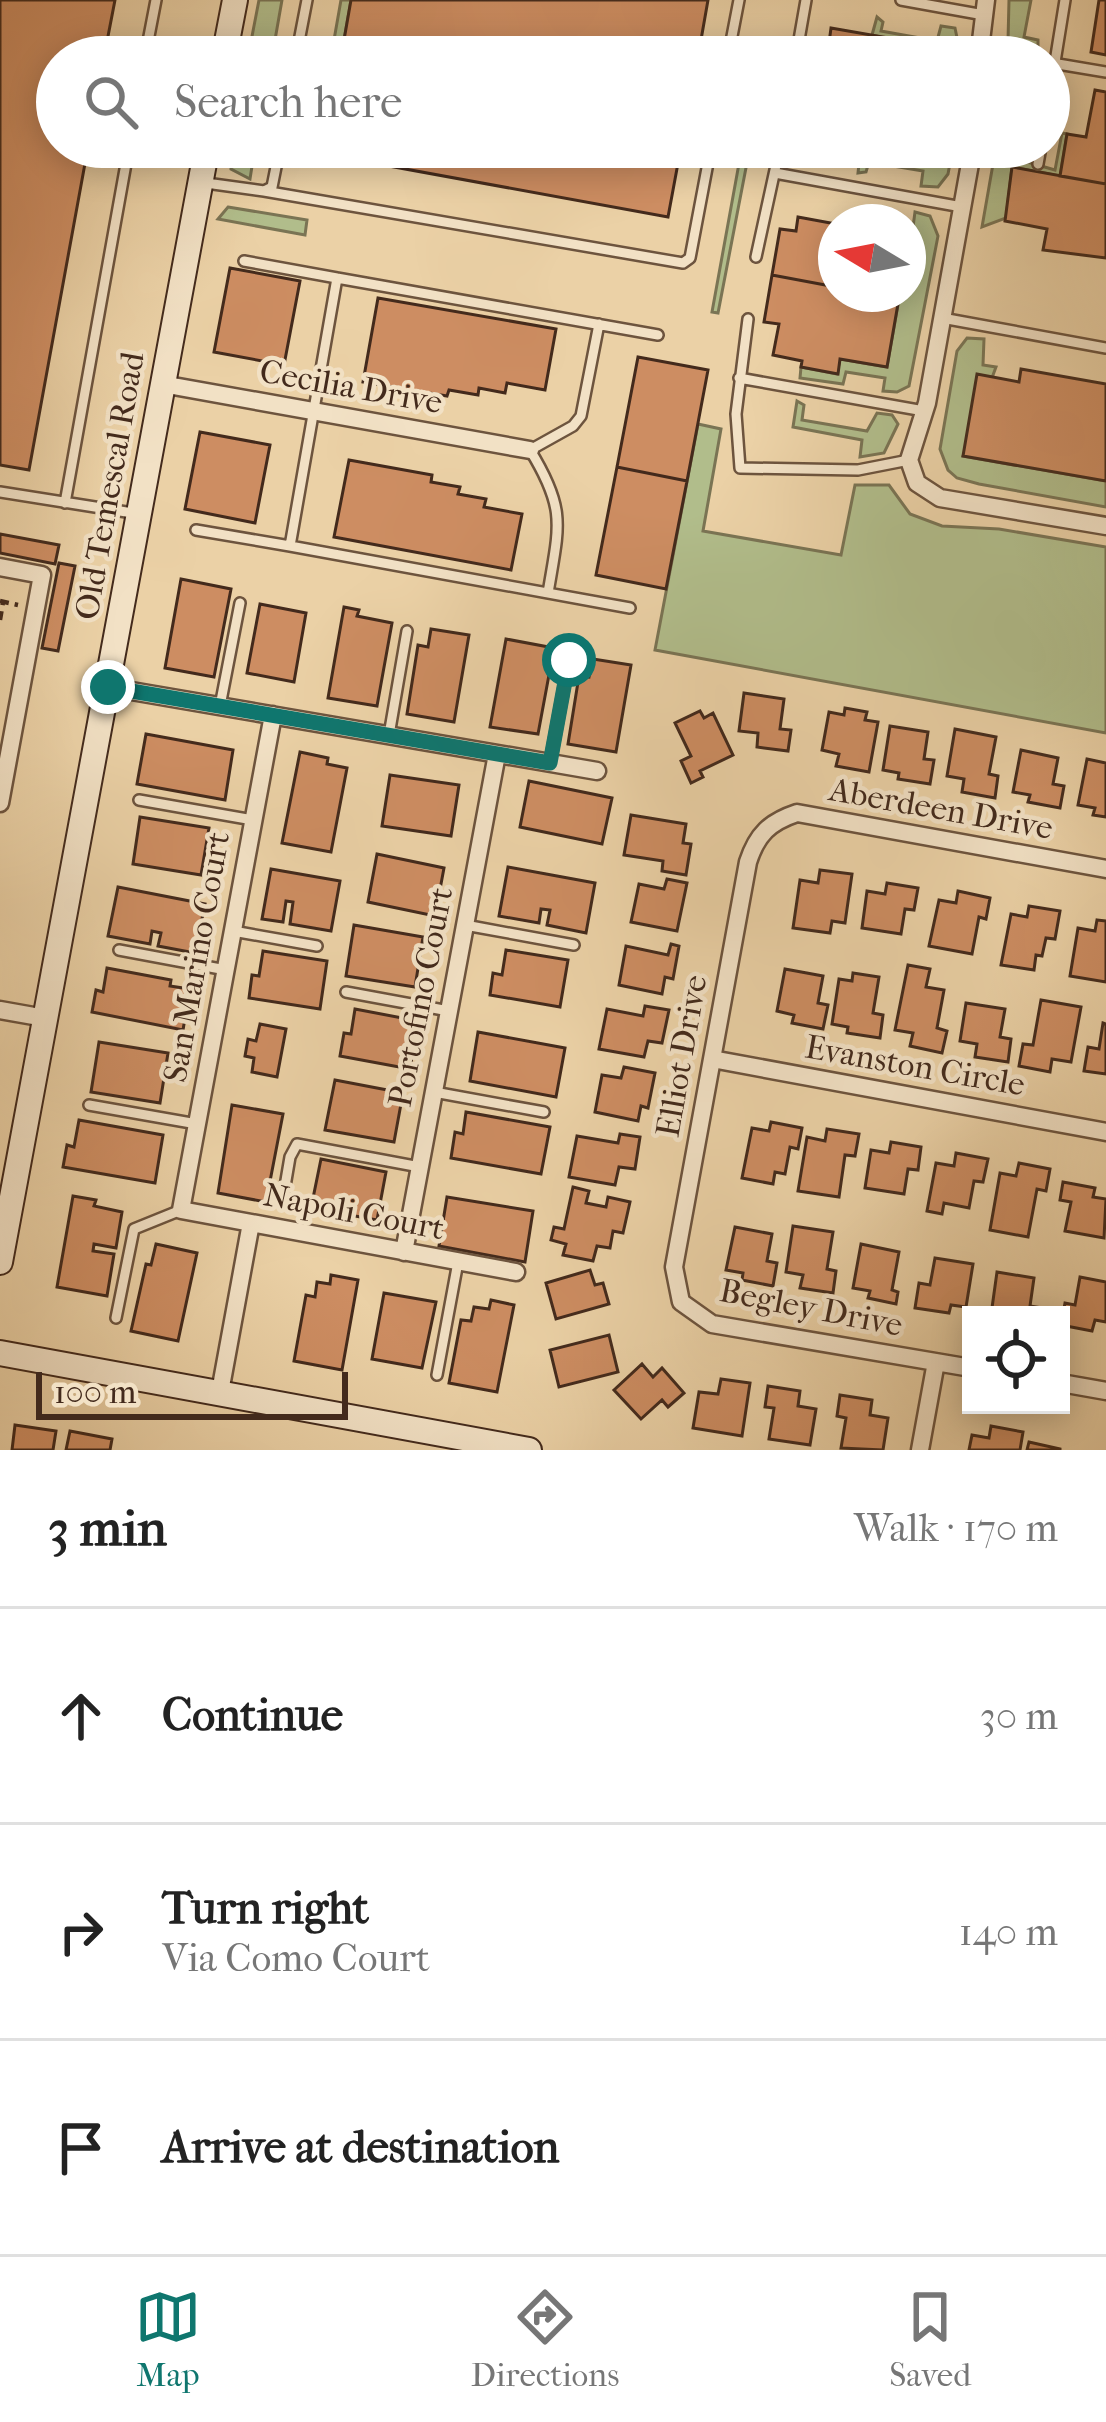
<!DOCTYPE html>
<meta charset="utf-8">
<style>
:root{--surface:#fff;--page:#f6f6f6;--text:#222;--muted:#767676;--line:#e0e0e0;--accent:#0f766e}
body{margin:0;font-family:"IM FELL French Canon",serif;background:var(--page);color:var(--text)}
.controls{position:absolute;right:36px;bottom:36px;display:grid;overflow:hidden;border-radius:0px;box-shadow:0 6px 30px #0003}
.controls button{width:108px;height:108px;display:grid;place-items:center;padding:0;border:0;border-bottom:3px solid var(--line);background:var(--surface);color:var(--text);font:60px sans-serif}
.compass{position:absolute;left:818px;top:204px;width:108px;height:108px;border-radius:50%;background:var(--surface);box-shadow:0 6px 30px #0003;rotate:280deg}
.scale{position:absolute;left:36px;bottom:30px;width:312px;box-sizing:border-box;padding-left:12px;border:6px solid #432a1c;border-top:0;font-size:33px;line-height:42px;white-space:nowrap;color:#432a1c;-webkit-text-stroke:9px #f2e1c5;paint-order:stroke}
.stop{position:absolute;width:36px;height:36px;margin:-27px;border:9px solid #0f766e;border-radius:50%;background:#fff}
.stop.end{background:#0f766e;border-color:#fff;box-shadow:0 3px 12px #0008}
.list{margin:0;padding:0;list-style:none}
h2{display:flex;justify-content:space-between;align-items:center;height:156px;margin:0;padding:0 48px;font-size:51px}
h2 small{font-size:39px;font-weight:400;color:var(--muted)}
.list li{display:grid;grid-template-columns:78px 1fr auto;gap:36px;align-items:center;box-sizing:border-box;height:216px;padding:0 48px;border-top:3px solid var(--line)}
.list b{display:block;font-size:45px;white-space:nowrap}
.list p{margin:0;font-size:39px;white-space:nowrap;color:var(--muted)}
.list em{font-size:39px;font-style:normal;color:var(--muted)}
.icon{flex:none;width:66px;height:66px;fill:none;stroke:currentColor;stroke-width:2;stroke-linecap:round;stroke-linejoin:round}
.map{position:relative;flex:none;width:1106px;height:1450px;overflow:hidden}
.search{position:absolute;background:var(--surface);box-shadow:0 6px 30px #0003;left:36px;right:36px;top:36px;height:132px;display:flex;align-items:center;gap:30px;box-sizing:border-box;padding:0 42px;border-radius:66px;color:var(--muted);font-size:45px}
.sheet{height:804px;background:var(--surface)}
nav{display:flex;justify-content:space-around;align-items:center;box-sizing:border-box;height:168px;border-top:3px solid var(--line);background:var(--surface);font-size:33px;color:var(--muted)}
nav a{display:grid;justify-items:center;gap:6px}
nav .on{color:var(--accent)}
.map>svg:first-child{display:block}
.green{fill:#b1bd8b;stroke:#7a7454;stroke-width:3}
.building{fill:#cd8d62;stroke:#432a1c;stroke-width:3}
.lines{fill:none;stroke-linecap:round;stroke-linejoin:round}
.lane-casing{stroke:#6d543e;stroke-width:14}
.street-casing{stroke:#6d543e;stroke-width:21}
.secondary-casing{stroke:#432a1c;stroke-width:28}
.path{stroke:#432a1c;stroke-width:4.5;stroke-dasharray:9 6;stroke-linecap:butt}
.lane{stroke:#f2e1c5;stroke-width:9}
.street{stroke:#f2e1c5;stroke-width:16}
.secondary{stroke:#f2e1c5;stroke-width:24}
.route{stroke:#0f766e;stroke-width:15}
.labels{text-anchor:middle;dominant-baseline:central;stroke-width:9;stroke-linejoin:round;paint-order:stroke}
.street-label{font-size:33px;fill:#432a1c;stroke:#f2e1c5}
</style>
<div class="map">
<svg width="1106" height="1450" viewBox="0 0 1106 1450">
<rect width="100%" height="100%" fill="#ebd1a6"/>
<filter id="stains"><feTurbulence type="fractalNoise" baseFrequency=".00167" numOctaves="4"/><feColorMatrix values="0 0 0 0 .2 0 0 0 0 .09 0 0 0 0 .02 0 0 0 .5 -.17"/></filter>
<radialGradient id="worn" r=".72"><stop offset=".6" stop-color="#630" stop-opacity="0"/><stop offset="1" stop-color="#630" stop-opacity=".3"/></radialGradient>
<!-- green -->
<path class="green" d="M259,0h23l-10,57h-24z
M341,0h10l-10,57h-10z
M1009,0h22l-7,37 14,3v7l-30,-6z
M877,17l6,5 -2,9 56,10 4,-15 14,2 6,29h-32l1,-8 -58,-14z
M1062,133l5,1 -7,42 -48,-9 -6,51 -24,9 14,-80h19l-1,11 41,12z
M231,147h24l-5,32 -19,-10z
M742,147h8l-32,166 -6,-1z
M894,147h59l-5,27 -10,13 -17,-1 2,-15 -54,-9 -3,10 -8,1 2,-19 19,3z
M228,207l79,13 -2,15 -87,-16z
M915,212l15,4 8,20 -29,150 -12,6 -14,-1 2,-13 -39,-6 -3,12 -43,-6 1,-11 36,7 3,-15 47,8 12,-68 -4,-5h13v-67h5z
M967,338l17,1 -1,26 13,2 -33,89 143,25v26l-127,-23 -22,-6 -9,-8 -8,-21 17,-98z
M797,401l7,4 -2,15 65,11 10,-18 15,2 6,9 -14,29 -24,4 2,-17 -69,-13z
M698,424l23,5 -18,102 138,24 14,-70h34l21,29 32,12 57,3 107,18v186l-451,-83z"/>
<!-- building -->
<path class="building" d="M0,0h115l-11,57h-47v90h31l-59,323 -29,-5z
M351,0h357l-10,57h-357z
M1099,0h7v55l-15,-3z
M831,28l69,12v4l31,6 -2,7h-119l3,-17 16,3z
M1095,90l11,2v92l-46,-8 7,-42 19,3z
M324,147h357l-13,70 -345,-63z
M818,147h76l-15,10z
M1012,167l94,17v74l-63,-8 4,-21 -42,-8z
M798,217l38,7v63l-64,-12 8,-46 16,2z
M230,268l70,13 -16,84 -70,-13z
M772,275l64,12v7l63,4 -12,69 -47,-8 -2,15 -37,-7 1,-6 -29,-6 6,-31 -15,-2z
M378,298l178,31 -11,61 -38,-7 -2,10 -26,-5 -1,7 -29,-5 -2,6 -84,-14z
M638,357l70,13 -21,111 -70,-14z
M1021,369l85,15v97l-143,-25 14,-82 42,8z
M200,432l70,13 -15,78 -70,-14z
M349,460l83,15 -1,7 29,5 -2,7 28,5 -2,8 38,7 -11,56 -177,-33z
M617,467l70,14 -21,108 -70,-14z
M0,534l59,11 -4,19 -55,-11z
M59,563l16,3 -17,85 -16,-3z
M181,579l50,10 -17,88 -49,-9z
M260,604l46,9 -12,69 -47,-9z
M344,607l15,3 -2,6 35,7 -15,83 -49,-8z
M431,629l38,6 -15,87 -47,-8 11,-69 10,2z
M506,639l48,9 -16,86 -48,-7z
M593,659l38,6 -15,87 -48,-8 11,-68 10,1z
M744,693l40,6 -4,30 11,1 -3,21 -31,-4 1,-14 -19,-2z
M845,708l22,4 -2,8 13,2 -9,50 -33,-6 3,-12 -17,-4 7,-38 15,3z
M700,711l4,7 9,-5 20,42 -33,16 3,6 -12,6 -10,-22 10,-5 -16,-33z
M890,726l38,6 -4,27 10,1 -4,24 -32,-5 1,-6 -16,-3z
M955,729l41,8 -7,37 9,2 -3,22 -33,-6 2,-13 -17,-3z
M146,734l87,16 -8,50 -88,-16z
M1021,750l37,8 -5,26 11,2 -4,22 -32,-6 2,-7 -17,-3z
M300,752l28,6 -1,6 20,4 -16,84 -49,-9z
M1087,759l19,4v54l-13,-2 2,-7 -17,-3z
M390,775l69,10 -8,51 -69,-10z
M529,781l83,17 -10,46 -82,-17z
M631,815l55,9 -3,19 8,1 -5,31 -24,-4 1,-10 -39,-6z
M140,817l69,11 -8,47 -68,-11z
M377,854l67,14 -9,48 -67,-14z
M508,867l87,16 -9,50 -39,-8 3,-15 -9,-1 -2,14 -40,-7z
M271,869l69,12 -9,50 -41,-7 3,-22 -7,-1 -3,21 -21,-3z
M820,870l32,4 -7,49 -13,-2 -2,12 -37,-5 7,-48 18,3z
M667,879l20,4 -10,48 -46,-9 8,-38 25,5z
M887,883l31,5 -4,22 -9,-1 -4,25 -39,-6 5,-37 18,3z
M118,887l87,17 -10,49 -37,-7 3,-13 -9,-2 -2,13 -42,-8z
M958,891l32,7 -4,21 -7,-2 -7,37 -43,-8 10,-46 17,3z
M1029,906l31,5 -5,28 -9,-1 -4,18 -6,-1 -2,15 -33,-5 10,-51 16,3z
M1097,920l9,1v61l-36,-6 8,-48 17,3z
M354,925l69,12 -8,50 -69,-11z
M671,944l8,2 -6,33 -8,-2 -3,17 -43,-9 7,-39 42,9z
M506,950l62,10 -8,47 -70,-12 3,-22 9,2z
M263,951l64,10 -7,48 -71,-11 3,-23 7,1z
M908,965l22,4 -4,18 18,3 -7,38 10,3 -5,22 -32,-7 3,-13 -18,-3z
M107,968l64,12 -1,6 20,3 -7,41 -91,-18 4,-22 7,2z
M785,969l38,7 -5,27 10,2 -5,24 -31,-6 2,-8 -17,-4z
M853,973l26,4 -6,36 10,2 -3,23 -33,-5 1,-6 -16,-3 7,-45 13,2z
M1041,1000l40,7 -10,55 -19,-3 -2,13 -31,-6 4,-22 10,1z
M966,1003l39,6 -5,28 11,2 -3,23 -33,-5 2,-13 -17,-3z
M645,1006l24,4 -7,33 -14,-2 -4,16 -45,-8 8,-40 36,7z
M355,1009l63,12 -8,48 -70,-13 4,-23 7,1z
M1103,1023l3,1v50l-22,-3 4,-24 11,2z
M260,1024l26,5 -9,48 -25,-5 2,-14 -9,-2 3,-17 8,2z
M478,1032l87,16 -9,49 -86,-16z
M99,1042l69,11 -8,50 -69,-11z
M624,1067l31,6 -7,35 -7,-2 -3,15 -43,-9 7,-37 19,3z
M335,1080l68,13 -9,49 -69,-12z
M232,1105l51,9 -17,88 -48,-9z
M466,1112l84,15 -9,47 -90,-16 4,-26 8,2z
M79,1120l84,15 -8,48 -92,-16 4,-22 7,2z
M771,1122l31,6 -4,21 -8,-2 -5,27 -10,-2 -2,12 -31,-6 10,-50 17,3z
M827,1129l32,5 -4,22 -10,-1 -6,42 -41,-6 9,-54 18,4z
M620,1134l20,3 -5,32 -16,-2 -4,18 -46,-8 8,-41 41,7z
M891,1142l30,5 -3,23 -10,-1 -4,25 -39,-6 6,-38 18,3z
M956,1153l32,6 -5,23 -9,-1 -5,27 -25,-5 -2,11 -15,-3 9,-48 18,3z
M321,1159l65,13 -9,48 -66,-12z
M1019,1163l31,6 -4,22 -9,-2 -9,48 -38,-7 10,-57 16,3z
M1063,1182l32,6 -2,9 13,2 -2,39 -39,-7 6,-29 -11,-2z
M573,1187l16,4 -3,12 20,4 2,-10 22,5 -7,31 -10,-2 -3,17 -13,-2 -4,15 -30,-6 3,-11 -15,-4 3,-13 10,2z
M73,1196l23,4 -2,6 28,6 -6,36 -22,-4 -1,7 21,3 -7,42 -50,-9z
M447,1197l86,14 -8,51 -86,-16z
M793,1226l40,6 -6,37 9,2 -3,22 -33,-5 3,-13 -17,-3z
M735,1227l37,7 -5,27 10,2 -4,23 -31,-6 1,-7 -17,-3z
M156,1244l41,9 -19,88 -47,-10 15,-67 5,1z
M861,1244l38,8 -7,38 6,2 -2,12 -28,-6 2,-7 -17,-3z
M935,1258l38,6 -7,43 -15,-2 -2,8 -34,-5 4,-25 11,2z
M590,1270l5,15 8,-2 6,21 -53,15 -10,-36z
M997,1272l37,6 -4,28 12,2 -1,7h-50z
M331,1275l27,5 -16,90 -48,-9 12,-66 9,2 2,-15 13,2z
M1080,1277l26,5v40l-11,-2 -3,11 -31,-6 4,-22 10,2z
M384,1293l52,9 -14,66 -50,-9z
M491,1300l23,5 -17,87 -48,-9 12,-63 10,1 3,-14 15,2z
M609,1335l9,37 -59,15 -9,-37z
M642,1364l11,13 9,-9 22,25 -16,14 -6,-7 -21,19 -27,-29z
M721,1379l29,4 -8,53 -49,-8 6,-36 19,2z
M768,1386l32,5 -2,15 18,3 -6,36 -41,-6 5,-31 -9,-1z
M840,1395l32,5 -2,15 18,3 -5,32 -42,-2 5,-30 -9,-2z
M15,1425l41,6 -3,19h-41z
M991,1426l32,6 -3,18h-51l3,-15 17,3z
M70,1431l42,8 -2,11h-44z
M1029,1442l31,7v1h-33z"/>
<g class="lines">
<defs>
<path id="lane" d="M901,0l83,15
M981,51l36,6
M145,57l11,-57
M296,57l11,-57
M728,57l11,-57
M796,57l10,-57
M1052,63l54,9
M1049,99l16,-99
M1038,164l3,-17
M775,173l187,34
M206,183l58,8 8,-4 8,-40
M264,191l419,72 7,-5 21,-111
M756,257l24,-110
M244,261l93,17
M942,318l164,30
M748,319l-12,95 4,54 118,2 51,-10
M739,378l185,33
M0,492l139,22
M65,503l64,-356
M196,530l94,16
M548,593c11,-67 19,-83 -18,-143l43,-24 8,-10 18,-92
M630,608l-340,-62 47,-268 321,57
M220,706l20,-103
M389,735l18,-104
M550,763l19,-103
M139,800l114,20
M465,925l109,20
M233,931l84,15
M119,950l107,20
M346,992l103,19
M434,1092l110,20
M89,1105l108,19
M283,1198l7,-41 7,-13 123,23
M116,1318l18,-89 47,-19
M437,1375l21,-113"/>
<path id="street" d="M979,57l7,-57
M973,147l-46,256 -18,57 8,23 23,15 166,28
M162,384l368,66
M0,567l42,8 -42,228
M108,687l489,84
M273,715l-92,495 335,62
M0,1010l45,8
M712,1059l394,73
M404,1252l93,-498
M971,1368l-259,-44 -31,-22 -7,-35 74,-405c9,-28 22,-40 49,-49l309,56
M1061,1383l45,8
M220,1392l31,-169
M920,1450l16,-88"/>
<path id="secondary" d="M224,57l11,-57
M0,1262l207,-1115
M0,1353l529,97"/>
</defs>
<!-- lane casing -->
<use href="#lane" class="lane-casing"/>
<!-- street casing -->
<use href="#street" class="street-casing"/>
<!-- secondary casing -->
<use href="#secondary" class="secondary-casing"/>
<!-- path -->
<path class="path" d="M0,601l18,4
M0,620l3,-18"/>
<!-- lane -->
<use href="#lane" class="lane"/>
<!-- street -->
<use href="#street" class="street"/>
<!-- secondary -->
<use href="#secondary" class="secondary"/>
</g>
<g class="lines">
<!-- route -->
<path class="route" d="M108,687l442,76 19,-103"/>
</g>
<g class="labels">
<!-- street labels -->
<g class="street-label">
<text transform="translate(351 387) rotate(10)">Cecilia Drive</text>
<text transform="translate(110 486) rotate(-80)">Old Temescal Road</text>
<text transform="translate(941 809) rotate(10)">Aberdeen Drive</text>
<text transform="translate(197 957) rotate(-80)">San Marino Court</text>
<text transform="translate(421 997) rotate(-79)">Portofino Court</text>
<text transform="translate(682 1056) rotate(-80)">Elliot Drive</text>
<text transform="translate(915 1066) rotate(10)">Evanston Circle</text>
<text transform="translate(354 1212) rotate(11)">Napoli Court</text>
<text transform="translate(811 1308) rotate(11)">Begley Drive</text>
</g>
</g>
<rect width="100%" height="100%" filter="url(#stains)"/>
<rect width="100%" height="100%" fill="url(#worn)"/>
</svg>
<div class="controls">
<button><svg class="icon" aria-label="locate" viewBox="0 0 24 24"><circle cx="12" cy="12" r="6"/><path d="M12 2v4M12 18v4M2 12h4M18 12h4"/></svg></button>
</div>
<svg class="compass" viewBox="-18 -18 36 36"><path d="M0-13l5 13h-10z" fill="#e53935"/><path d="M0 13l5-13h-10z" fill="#767676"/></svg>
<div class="scale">100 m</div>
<div class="stop" style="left:569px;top:660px"></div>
<div class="stop end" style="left:108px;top:687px"></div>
<div class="search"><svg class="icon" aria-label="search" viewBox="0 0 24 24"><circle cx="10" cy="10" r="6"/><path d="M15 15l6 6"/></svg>Search here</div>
</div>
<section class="sheet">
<h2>3 min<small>Walk · 170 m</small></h2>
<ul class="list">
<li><svg class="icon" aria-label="ahead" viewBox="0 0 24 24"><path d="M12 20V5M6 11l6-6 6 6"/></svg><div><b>Continue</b></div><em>30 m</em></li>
<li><svg class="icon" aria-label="right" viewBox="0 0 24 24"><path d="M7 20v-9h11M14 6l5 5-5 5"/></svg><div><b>Turn right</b><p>Via Como Court</p></div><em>140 m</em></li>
<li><svg class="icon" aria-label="arrive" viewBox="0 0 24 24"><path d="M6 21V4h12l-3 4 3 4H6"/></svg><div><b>Arrive at destination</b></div></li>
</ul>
</section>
<nav>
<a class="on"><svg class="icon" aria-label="map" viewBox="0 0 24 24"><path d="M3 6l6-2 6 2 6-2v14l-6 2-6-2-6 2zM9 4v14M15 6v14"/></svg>Map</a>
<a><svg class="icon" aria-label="directions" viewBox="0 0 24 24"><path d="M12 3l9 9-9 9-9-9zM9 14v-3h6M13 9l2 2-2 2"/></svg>Directions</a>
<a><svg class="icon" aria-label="saved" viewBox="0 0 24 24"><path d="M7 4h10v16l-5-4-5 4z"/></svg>Saved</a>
</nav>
